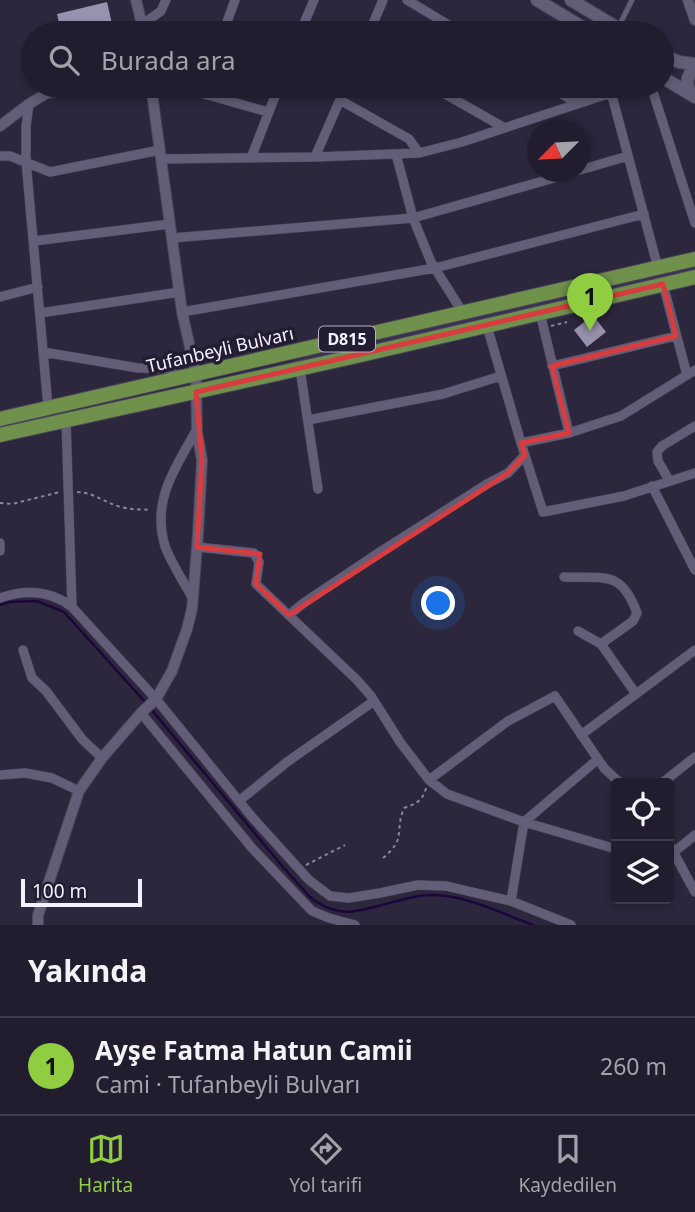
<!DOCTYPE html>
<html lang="tr">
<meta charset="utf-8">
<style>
:root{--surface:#211d2e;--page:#292636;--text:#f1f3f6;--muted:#a2a2aa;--line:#3e3b4a;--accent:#90cd41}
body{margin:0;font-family:"Noto Sans",sans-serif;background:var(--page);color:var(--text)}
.controls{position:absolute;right:21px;bottom:21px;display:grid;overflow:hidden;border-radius:7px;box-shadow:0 4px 10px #0003}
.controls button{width:63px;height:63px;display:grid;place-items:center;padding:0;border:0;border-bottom:2px solid var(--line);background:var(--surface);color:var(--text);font:35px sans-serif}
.compass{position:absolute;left:527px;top:119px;width:63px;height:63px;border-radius:50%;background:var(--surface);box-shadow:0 4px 10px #0003;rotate:246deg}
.scale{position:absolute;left:21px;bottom:18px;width:121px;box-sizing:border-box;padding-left:7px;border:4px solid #f3f0ff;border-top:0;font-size:19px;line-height:24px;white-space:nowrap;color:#f3f0ff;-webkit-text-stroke:5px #231d32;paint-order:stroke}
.you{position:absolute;left:439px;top:604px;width:24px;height:24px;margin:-18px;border:5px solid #fff;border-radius:50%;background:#1a73e8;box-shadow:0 0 0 10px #1a73e833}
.badge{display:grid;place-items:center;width:46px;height:46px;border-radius:50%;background:var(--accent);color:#111;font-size:23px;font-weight:700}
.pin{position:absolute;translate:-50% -58px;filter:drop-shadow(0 2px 4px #0008)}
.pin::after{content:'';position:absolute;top:37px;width:24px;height:21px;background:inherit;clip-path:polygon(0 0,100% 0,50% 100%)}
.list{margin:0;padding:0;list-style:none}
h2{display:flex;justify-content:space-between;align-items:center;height:91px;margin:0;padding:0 28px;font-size:30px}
h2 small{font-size:23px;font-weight:400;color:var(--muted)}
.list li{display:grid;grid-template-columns:46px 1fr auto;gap:21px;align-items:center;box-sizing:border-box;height:98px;padding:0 28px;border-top:2px solid var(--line)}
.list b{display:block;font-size:26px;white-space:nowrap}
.list p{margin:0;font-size:23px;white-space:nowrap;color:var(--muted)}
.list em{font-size:23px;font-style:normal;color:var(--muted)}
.icon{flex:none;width:38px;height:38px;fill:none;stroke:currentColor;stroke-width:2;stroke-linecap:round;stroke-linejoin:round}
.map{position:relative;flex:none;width:695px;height:925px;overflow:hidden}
.search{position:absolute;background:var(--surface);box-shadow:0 4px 10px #0003;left:21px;right:21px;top:21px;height:77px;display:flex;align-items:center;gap:18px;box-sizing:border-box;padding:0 24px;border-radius:38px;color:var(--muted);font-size:26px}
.sheet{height:189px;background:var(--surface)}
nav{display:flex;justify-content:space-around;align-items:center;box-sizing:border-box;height:98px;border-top:2px solid var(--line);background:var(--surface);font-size:19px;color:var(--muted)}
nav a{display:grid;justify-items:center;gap:4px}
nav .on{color:var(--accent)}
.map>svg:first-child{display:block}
.green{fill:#3a3055}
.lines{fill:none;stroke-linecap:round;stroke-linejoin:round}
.stream{stroke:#1c063b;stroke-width:2.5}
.building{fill:#9892ae}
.service-casing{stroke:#4a4558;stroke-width:6}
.minor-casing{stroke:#4a4558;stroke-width:10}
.tertiary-casing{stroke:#4a4558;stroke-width:12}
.secondary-casing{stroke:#4a4558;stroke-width:14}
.trunk-casing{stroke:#4a4558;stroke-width:16}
.path{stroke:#8a8699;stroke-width:2;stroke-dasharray:3.5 3.5;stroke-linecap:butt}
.service{stroke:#635d77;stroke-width:4.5}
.minor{stroke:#635d77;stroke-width:9}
.tertiary{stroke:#635d77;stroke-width:10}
.secondary{stroke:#635d77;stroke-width:12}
.trunk{stroke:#70914c;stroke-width:14}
.marked{fill:none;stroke:#d93c3e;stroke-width:5;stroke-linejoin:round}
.labels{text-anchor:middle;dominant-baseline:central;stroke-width:7;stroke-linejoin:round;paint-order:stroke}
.shield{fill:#231d32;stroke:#b5b1c2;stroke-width:2}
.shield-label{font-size:16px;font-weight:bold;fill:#f3f0ff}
.street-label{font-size:18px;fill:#f3f0ff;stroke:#231d32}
</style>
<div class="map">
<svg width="695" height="925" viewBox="0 0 695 925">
<rect width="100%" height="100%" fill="#2c273d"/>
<!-- green -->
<path class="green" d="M695,265v6l-492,114 -1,-2 83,-20 51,-15z"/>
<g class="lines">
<!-- stream -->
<path class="stream" d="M0,605l9,-3 28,-1 27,11 82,91
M150,708l133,159 26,29 6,5 13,7 11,3 11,1c23,-3 46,-12 69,-16 37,-6 79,16 114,29"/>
</g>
<!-- building -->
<path class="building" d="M107,2l5,22 -38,9h-17l-1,-5 4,-1 -3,-13z
M593,315l13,17 -19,15 -13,-17z"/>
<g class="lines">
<defs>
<path id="service" d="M618,28l14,-28"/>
<path id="minor" d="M407,0l55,33
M143,24l18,-13 5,-11
M223,33l12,-33
M300,33l14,-33
M369,33l14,-33
M176,86l92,26
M431,86l72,41
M548,86l29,17
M651,86l44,137
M611,92l47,176
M340,100l69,39 10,14
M29,104l-3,22v35l22,246
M396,154l17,64 18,44 32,51
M0,156h10l40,16 110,-22
M315,157l31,-71
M251,158l28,-72
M161,159l154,-2 104,-4 43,-11 170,-56
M580,170l48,-14
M172,238l241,-20 162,-46
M34,241l136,-17
M663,284l24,91
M0,297l38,-10
M182,312l253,-44 209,-54
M40,313l140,-21
M540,313l29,120
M487,326l34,117 22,69 81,-16 71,-23
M43,352l95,16 37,1 1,10
M552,366l124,-30
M300,369l18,120
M66,420l6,187
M308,420l135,-26 58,-18
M521,443l48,-10 52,-17 74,-46
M669,480l-11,-19 -1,-9 5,-6 33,-20
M652,486l43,84
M0,543v8
M197,547l57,6 5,9 -3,22 101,96 14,16 29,46 29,38 18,14 77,28 92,27
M564,577c40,2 57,-8 73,36l-4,8 -32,23
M0,598c26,-9 50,-8 72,9l84,92 96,118 57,63 21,16 19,2 31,-5 38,-8 28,1 65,15 60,24
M193,599c-8,-15 -23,-38 -28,-53 -14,-46 11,-79 32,-117
M289,615l16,-13 78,-52 104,-66 21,-11 17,-18
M578,631l23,13 35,50
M23,650l9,28 14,13 36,48 20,19
M141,713l111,135 60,63 17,7 26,7
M581,735l114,-85
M0,775l25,-2 27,5 27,13
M429,780l79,-59 47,-25 49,72 16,15
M662,783l33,-26
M239,801l48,-39 87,-61
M669,844l26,48
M671,853l3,-1 21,-17
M511,901l13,-79 74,-63"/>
<path id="tertiary" d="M136,0l8,33
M688,0l7,20
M0,126l29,-22 18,-11 51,-7
M38,925v-10l41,-124 23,-33 39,-45 15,-14 16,-28 15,-42 5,-20 6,-75 4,-74 -5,-28 -1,-58 -14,-62 -31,-226"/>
<path id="secondary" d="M537,0l55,33
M571,0l55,33
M662,55l17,7 16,2
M662,77l33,20
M692,95c-7,-10 -6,-19 3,-27"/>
<path id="trunk" d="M0,419l695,-160
M0,435l361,-80 334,-78"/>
</defs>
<!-- service casing -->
<use href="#service" class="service-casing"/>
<!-- minor casing -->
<use href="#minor" class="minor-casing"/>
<!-- tertiary casing -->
<use href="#tertiary" class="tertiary-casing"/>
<!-- secondary casing -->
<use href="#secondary" class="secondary-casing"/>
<!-- trunk casing -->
<use href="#trunk" class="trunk-casing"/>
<!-- path -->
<path class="path" d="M551,326l16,-4
M77,492c19,1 28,11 44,15 10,3 21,2 30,3
M0,503l12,1 48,-12
M383,858c24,-20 11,-25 21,-50 11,-4 19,-7 22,-20
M306,865l39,-20"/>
<!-- service -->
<use href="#service" class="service"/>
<!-- minor -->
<use href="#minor" class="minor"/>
<!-- tertiary -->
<use href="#tertiary" class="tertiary"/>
<!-- secondary -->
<use href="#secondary" class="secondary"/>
<!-- trunk -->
<use href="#trunk" class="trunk"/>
</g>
<!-- marked area -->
<path class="marked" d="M663,284l13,52 -124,30 17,67 -48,10 4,12 -17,18 -219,142 -33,-31 4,-30 -63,-7 5,-87 -6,-68z"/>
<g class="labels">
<!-- shield labels -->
<rect class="shield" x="319" y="326.5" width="56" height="25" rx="5"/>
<g class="shield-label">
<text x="347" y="339">D815</text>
</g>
<!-- street labels -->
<g class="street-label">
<text transform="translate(220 349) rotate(-13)">Tufanbeyli Bulvarı</text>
</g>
</g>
</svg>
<div class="controls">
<button><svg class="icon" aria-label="locate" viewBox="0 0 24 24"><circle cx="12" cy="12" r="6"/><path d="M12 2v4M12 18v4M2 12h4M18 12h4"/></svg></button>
<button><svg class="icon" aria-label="layers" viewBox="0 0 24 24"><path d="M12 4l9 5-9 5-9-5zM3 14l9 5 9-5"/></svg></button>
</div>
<svg class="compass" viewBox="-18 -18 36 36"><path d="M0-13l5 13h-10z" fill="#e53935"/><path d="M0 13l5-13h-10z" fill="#a2a2aa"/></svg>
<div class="scale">100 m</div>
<div class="you"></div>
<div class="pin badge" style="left:590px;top:331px">1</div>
<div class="search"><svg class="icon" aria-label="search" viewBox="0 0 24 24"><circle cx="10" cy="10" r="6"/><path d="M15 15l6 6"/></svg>Burada ara</div>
</div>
<section class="sheet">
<h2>Yakında<small></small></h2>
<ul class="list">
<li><span class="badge">1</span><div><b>Ayşe Fatma Hatun Camii</b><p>Cami · Tufanbeyli Bulvarı</p></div><em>260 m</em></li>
</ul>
</section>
<nav>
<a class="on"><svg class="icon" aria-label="map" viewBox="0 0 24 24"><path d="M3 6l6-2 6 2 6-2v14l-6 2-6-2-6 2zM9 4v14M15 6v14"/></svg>Harita</a>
<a><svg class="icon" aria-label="directions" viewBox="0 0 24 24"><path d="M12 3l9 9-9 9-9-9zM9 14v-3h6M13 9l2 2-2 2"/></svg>Yol tarifi</a>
<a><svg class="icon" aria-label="saved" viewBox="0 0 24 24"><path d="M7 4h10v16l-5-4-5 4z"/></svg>Kaydedilen</a>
</nav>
